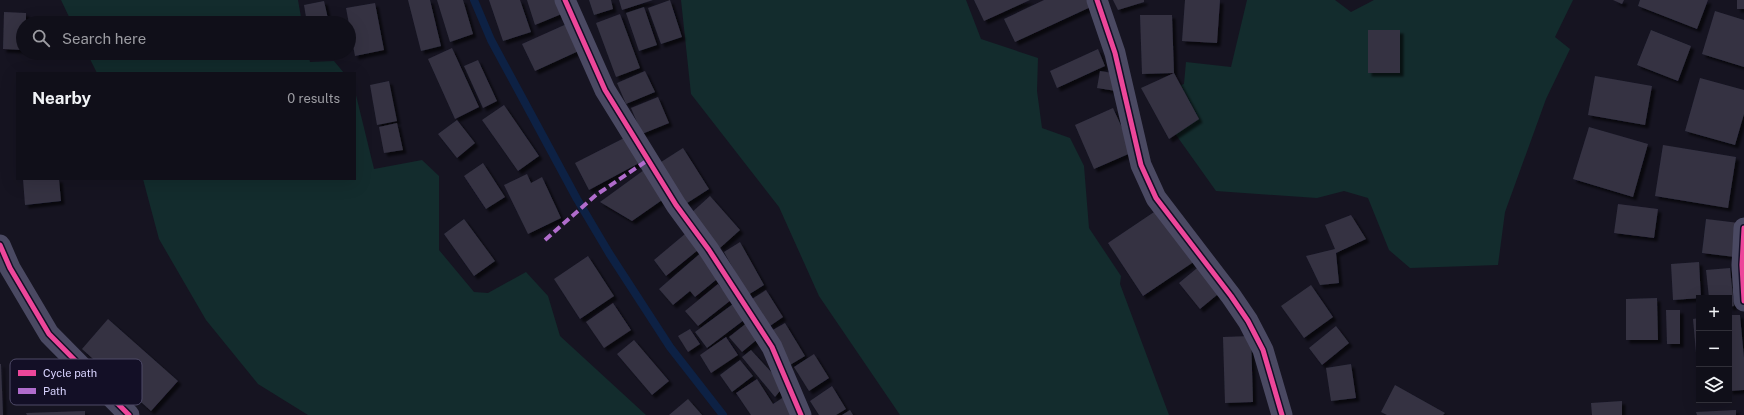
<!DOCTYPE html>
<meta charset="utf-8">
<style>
:root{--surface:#100f19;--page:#1e1d26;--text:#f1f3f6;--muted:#9c9ca2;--line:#302f38}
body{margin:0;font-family:"Public Sans",sans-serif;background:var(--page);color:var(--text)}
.controls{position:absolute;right:12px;bottom:12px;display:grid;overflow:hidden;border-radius:0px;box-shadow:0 4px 16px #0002}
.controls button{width:36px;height:36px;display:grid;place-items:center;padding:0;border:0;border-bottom:1px solid var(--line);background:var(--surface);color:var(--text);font:20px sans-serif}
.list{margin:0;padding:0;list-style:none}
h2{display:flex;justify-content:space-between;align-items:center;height:52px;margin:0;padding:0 16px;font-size:17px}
h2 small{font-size:13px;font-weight:400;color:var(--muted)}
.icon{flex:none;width:22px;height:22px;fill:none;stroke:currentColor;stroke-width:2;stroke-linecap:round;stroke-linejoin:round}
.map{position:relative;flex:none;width:1744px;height:415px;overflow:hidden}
.search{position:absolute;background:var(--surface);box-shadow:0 4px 16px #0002;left:16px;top:16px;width:340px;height:44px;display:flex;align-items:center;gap:10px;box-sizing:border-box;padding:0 14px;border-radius:22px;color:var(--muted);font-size:15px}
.panel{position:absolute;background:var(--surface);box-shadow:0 4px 16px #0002;left:16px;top:72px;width:340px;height:108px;border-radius:0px}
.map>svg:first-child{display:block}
.green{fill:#132c2d}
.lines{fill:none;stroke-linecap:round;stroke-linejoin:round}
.stream{stroke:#0d2144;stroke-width:8}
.building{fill:#343243;filter:url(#shadow)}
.street{stroke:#4a4962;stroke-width:21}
.quiet{stroke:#b06ccc;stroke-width:4;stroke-dasharray:8 4;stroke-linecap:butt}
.cycleway-casing{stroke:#130f26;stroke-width:8}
.cycleway{stroke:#ed469a;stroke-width:5}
.key{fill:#130f26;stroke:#4e4a67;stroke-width:1}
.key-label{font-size:11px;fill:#d9d4ff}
</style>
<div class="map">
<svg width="1744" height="415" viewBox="0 0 1744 415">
<defs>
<filter id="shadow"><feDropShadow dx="3.5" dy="3.5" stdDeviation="1" flood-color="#0009"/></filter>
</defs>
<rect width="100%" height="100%" fill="#161421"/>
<!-- green -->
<path class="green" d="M61,0h237l4,23h-230z
M681,0h285l15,39 57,19 -1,33 5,37 28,10 14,28 5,62 32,48 -1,8 49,131h-269l-81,-119 -40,-89 -88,-113z
M1247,0h88l16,12 23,-12h199l-18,37 15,12 -24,50 -41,113 -7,53 -88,3 -21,-18 -21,-52 -24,-7 -27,7 -101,-7 -67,-94 35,-13 2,-22 45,5z
M87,53h221l2,9 24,-1 10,12h-247z
M355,91l19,78 48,-9 17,16v74l35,42 14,1 38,-21 22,24 12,40 86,79h-338l-50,-31 -52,-64 -47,-81 -16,-60h212z"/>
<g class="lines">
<!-- stream -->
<path class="stream" d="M474,0l17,40 86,159 32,54 61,94 53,68"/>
</g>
<!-- building -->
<path class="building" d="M408,0h22l11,46 -20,5z
M437,0h26l10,34 -23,8z
M489,0h31l11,32 -28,9z
M527,0h33l4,13 -29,12z
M589,0h22l2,9 -19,6z
M619,0h34l-31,10z
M670,0l12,37 -21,7 -13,-36z
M974,0h56l-46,21z
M1044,0h48l3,5 -80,37 -11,-23z
M1113,0h31v2l-26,8z
M1185,0h35l-3,43 -35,-2z
M1613,0h11l-2,4z
M1640,0h68l-11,29 -59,-23z
M1737,0h7v9h-7z
M324,1l5,22h-22l-3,-18z
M375,3l9,47 -29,6 -9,-48z
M644,7l13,38 -18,6 -13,-38z
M1715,11l29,9v47l-42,-13z
M4,12l22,1v10h-3v27l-20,-1z
M620,14l20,54 -24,9 -20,-54z
M1140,15h32l2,58 -32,1z
M571,22l12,27 -48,22 -13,-27z
M1368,30h32v43h-32z
M1651,30l40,16 -13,35 -41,-16z
M452,48l27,59 -24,12 -27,-60z
M1098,49l7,17 -48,22 -7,-17z
M478,60l19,41 -14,7 -19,-42z
M645,71l10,21 -29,12 -9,-21z
M1100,71l19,3 -3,17 -19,-3z
M1174,73l25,46 -30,20 -28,-51z
M1595,76l57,10 -7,39 -57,-10z
M1700,78l44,12v24l-9,31 -50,-14z
M389,81l8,40 -20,4 -7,-40z
M658,97l11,26 -27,11 -11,-26z
M504,105l35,51 -21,15 -36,-51z
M1113,108l20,44 -39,17 -19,-44z
M457,120l18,23 -18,15 -19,-24z
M397,123l6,27 -19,3 -5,-26z
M1589,127l59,17 -15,53 -60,-18z
M628,136l13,26 -52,28 -14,-27z
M1663,145l73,12 -8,51 -73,-12z
M683,148l26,41 -25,16 -26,-41z
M483,163l22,34 -19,12 -22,-33z
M644,170l21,28 -33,23 -32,-19z
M527,174l4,9 11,-6 19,41 -33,16 -24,-49z
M23,179h36l2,22 -36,4z
M710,196l30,34 -20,18 -30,-34z
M1618,204l40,5 -4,29 -40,-5z
M1160,208l35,53 -52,35 -35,-53z
M1351,215l15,24 -30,14 3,30 -19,2 -14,-29 29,-7 -10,-24z
M464,219l31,42 -21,15 -30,-42z
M1706,219l33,4 -4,34 -33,-4z
M685,234l13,16 -32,26 -12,-16z
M740,242l24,43 -16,10 -24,-43z
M703,251l19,24 -27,22 -5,-6 -17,14 -14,-16z
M588,256l26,40 -34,23 -26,-40z
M1699,262l2,36 -28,2 -2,-36z
M1202,264l21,26 -23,19 -21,-26z
M1730,268l4,38 -5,1v-9h-20l-3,-28z
M718,284l13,16 -33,26 -13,-15z
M1311,285l22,32 -29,21 -23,-32z
M766,290l17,27 -13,9 -18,-27z
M1657,298l1,42h-32v-41z
M613,303l18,27 -27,18 -18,-26z
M733,304l11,16 -37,28 -12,-16z
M1666,310h14v34h-13z
M1729,315h11l4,43v32l-15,1z
M1699,318v57h-1l-5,-56z
M108,319l70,62 -27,30 -69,-62z
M748,322l12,15 -18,15 -13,-15z
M785,323l20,33 -15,9 -19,-34z
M1336,326l13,17 -27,22 -13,-17z
M690,329l10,15 -12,8 -10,-16z
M1251,336l2,66 -28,1 -2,-66z
M726,337l12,18 -27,18 -11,-18z
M634,340l35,41 -17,14 -35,-41z
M751,350l33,36 -9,11 -33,-40z
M814,354l15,24 -20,13 -15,-24z
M740,360l13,16 -21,16 -12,-17z
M0,364h1l2,51h-3z
M1351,364l5,34 -25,3 -5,-33z
M757,379l16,25 11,-7 11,18h-44l-15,-22z
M1395,385l50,28 -2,2h-56l-6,-3z
M832,386l14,23 -10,6h-17l-9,-14z
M688,399l14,16h-33z
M1622,401v14h-30l-1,-12z
M850,410l3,5h-11z
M1736,410v5h-39l-1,-3z
M85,411v4h-58l-1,-2z"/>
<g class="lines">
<!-- street -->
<path class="street" d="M565,0l40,90 71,115 33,45 63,97 29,68
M1097,0l18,53 26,112 15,33 75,98 17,25 15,29 19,65
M1744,228l-2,37 2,36
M0,245l10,23 39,66 80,81"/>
<!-- quiet -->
<path class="quiet" d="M545,240l51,-45 52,-35"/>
<defs>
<path id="cycleway" d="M565,0l40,90 71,115 33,45 63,97 29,68
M1097,0l18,53 26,112 15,33 75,98 17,25 15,29 19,65
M1744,228l-2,37 2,36
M0,245l10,23 39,66 80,81"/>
</defs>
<!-- cycleway casing -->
<use href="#cycleway" class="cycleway-casing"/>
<!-- cycleway -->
<use href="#cycleway" class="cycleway"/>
</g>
<!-- legend -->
<rect x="10" y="359" width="132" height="46" rx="6" class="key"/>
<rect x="18" y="370" width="18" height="6" fill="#ed469a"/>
<rect x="18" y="388" width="18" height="6" fill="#b06ccc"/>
<g class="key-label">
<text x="43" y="377">Cycle path</text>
<text x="43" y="395">Path</text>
</g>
</svg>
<div class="controls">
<button>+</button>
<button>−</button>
<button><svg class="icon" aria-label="layers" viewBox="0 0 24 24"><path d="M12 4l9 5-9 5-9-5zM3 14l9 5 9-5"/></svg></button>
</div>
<div class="search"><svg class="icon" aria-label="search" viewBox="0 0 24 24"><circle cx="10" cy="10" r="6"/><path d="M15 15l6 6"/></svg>Search here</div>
<section class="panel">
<h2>Nearby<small>0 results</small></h2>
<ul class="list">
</ul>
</section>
</div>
